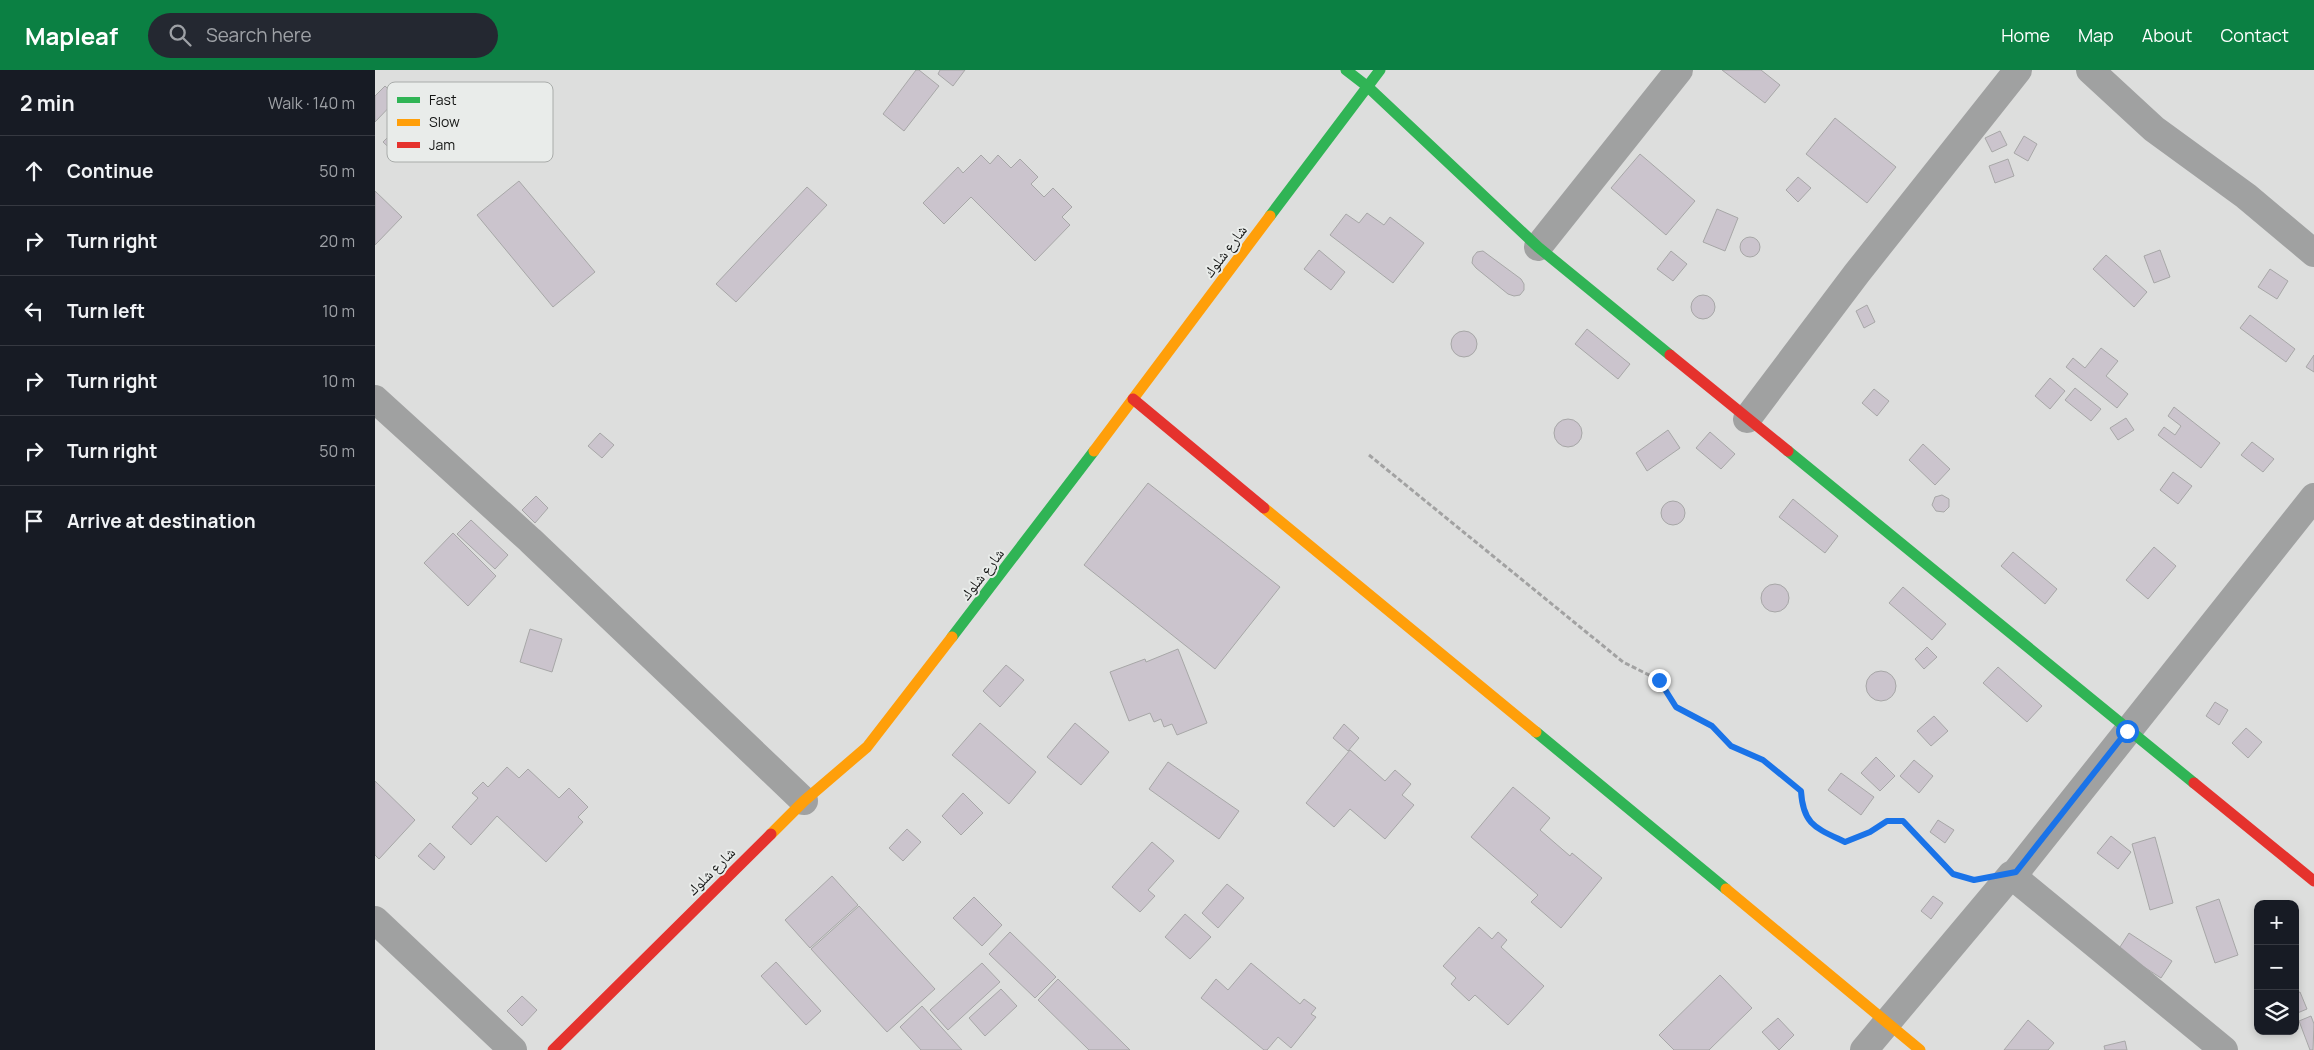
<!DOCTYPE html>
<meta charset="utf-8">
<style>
:root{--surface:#171b24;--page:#242831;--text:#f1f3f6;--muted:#9ea1a6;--line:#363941;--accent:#0b8043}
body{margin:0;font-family:Manrope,"Noto Naskh Arabic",sans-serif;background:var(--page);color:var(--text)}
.controls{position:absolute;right:15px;bottom:15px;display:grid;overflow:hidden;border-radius:10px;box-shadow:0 2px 8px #0003}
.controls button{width:45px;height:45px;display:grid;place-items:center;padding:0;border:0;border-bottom:1px solid var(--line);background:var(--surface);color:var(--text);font:25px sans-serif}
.stop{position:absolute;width:15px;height:15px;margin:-11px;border:4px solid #1a73e8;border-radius:50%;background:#fff}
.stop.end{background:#1a73e8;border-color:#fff;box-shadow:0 1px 5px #0008}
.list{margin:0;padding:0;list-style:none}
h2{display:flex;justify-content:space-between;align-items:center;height:65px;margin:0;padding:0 20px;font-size:21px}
h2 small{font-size:16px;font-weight:400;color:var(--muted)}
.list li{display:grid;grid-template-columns:32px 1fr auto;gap:15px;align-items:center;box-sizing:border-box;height:70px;padding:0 20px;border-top:1px solid var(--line)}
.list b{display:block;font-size:19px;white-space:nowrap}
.list em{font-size:16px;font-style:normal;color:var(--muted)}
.icon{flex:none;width:28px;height:28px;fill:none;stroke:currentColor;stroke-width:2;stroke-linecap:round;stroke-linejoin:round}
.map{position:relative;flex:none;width:1939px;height:980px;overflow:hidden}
header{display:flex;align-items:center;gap:30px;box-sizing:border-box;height:70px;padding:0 25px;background:var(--accent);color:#fff}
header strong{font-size:24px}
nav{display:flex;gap:28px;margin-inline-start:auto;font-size:18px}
.search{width:350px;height:45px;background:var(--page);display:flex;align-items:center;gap:12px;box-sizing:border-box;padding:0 18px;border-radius:28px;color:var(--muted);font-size:19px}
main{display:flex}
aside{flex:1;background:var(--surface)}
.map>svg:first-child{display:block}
.building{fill:#cbc4cd;stroke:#a7a7a7}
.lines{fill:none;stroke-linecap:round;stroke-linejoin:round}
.path{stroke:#a2a2a2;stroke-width:3;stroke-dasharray:5 2.5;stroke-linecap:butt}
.street{stroke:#a0a1a1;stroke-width:28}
.fast{stroke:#30b455;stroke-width:11}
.slow{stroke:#ff9f0a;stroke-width:11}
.jam{stroke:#e5322d;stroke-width:11}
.route{stroke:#1a73e8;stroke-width:6}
.labels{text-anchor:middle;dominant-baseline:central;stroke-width:4;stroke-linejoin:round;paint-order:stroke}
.street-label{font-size:15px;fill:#141514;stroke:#e9ecea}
.key{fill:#e9ecea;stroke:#a9acaa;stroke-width:1}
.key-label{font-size:14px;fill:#141514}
</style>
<header>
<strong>Mapleaf</strong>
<div class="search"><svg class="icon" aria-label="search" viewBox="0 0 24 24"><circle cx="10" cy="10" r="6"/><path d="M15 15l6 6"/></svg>Search here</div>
<nav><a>Home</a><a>Map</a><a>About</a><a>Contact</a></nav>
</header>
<main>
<aside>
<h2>2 min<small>Walk · 140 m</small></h2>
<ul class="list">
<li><svg class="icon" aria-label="ahead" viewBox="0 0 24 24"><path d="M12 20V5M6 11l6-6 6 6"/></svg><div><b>Continue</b></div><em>50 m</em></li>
<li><svg class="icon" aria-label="right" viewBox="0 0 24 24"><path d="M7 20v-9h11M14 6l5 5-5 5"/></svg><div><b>Turn right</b></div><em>20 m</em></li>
<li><svg class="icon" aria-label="left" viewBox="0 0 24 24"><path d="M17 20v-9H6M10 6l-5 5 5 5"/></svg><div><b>Turn left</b></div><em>10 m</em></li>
<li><svg class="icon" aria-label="right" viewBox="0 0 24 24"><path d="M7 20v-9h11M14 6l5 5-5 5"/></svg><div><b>Turn right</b></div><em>10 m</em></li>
<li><svg class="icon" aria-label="right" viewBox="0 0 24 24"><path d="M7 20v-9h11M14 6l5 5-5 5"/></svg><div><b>Turn right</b></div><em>50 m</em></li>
<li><svg class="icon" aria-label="arrive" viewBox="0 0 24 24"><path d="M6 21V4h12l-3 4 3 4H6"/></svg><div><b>Arrive at destination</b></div></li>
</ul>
</aside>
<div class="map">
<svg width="1939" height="980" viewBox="0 0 1939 980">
<rect width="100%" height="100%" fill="#dddedd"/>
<!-- building -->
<path class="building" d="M541,0h3l20,16 -35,45 -21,-17z
M565,0h25l-12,16 -15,-12z
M1347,0h39l19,15 -15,18z
M10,16l13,12 -23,24v-26z
M1460,48l61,49 -29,36 -61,-49z
M26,54l14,14 -17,18 -15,-14z
M1625,61l7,14 -15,7 -7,-14z
M1649,66l13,8 -9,17 -14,-8z
M1265,84l55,47 -29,34 -55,-47z
M606,85l9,9 8,-9 13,13 9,-9 18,18 -7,7 13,13 9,-9 19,19 -10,10 8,8 -35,36 -64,-64 -27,27 -21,-21 35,-36 5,6z
M1633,89l6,17 -19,7 -6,-17z
M1423,107l13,11 -13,14 -12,-12z
M144,111l76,91 -42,35 -76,-92z
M432,117l20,18 -91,97 -20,-18z
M0,121l27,26 -27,28z
M1342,139l21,9 -13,33 -22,-9z
M992,143l17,12 6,-8 34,26 -31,40 -63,-48 16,-21 13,9z
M1365 177a10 10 0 1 1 20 0a10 10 0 1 1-20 0Z
M944,180l26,22 -14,18 -27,-21z
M1785,180l10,27 -16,6 -10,-27z
M1108,181l38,28 3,5v6l-4,5 -6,1 -6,-2 -32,-26 -4,-5 1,-6 4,-5z
M1296,181l16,13 -14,17 -16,-12z
M1731,185l41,37 -13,15 -41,-38z
M1895,199l18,12 -11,18 -19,-12z
M1316 237a12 12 0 1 1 24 0a12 12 0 1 1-24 0Z
M1492,235l8,17 -11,6 -8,-17z
M1875,245l45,34 -9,13 -46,-34z
M1212,259l43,35 -12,15 -43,-35z
M1076 274a13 13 0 1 1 26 0a13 13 0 1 1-26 0Z
M1726,278l17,13 -12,15 22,18 -11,14 -51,-41 7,-9 12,10z
M1939,285v17l-8,-5z
M1675,308l15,13 -15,18 -15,-13z
M1700,318l26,21 -10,12 -26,-21z
M1499,319l15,12 -12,15 -15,-13z
M1799,337l46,36 -19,25 -43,-33 6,-8 11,8 6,-9 -13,-10z
M1751,348l8,12 -16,10 -8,-12z
M1179 363a14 14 0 1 1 28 0a14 14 0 1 1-28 0Z
M1293,360l12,18 -33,23 -11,-18z
M1335,362l25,22 -14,15 -25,-21z
M225,363l14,12 -12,13 -14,-12z
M1877,372l22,17 -11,13 -22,-17z
M1548,374l27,25 -15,16 -26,-25z
M1798,402l19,14 -14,18 -18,-14z
M773,413l132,104 -65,82 -131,-104z
M1567,425l7,4v8l-5,5 -8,-1 -4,-6 3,-8z
M161,426l12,12 -13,15 -13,-13z
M1418,429l45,37 -13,17 -46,-36z
M1286 443a12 12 0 1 1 24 0a12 12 0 1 1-24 0Z
M96,450l37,35 -13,14 -38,-35z
M78,463l43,43 -28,30 -44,-43z
M1779,477l22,19 -28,33 -22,-19z
M1638,482l44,37 -12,15 -44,-38z
M1386 528a14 14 0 1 1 28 0a14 14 0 1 1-28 0Z
M1528,517l43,37 -14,16 -43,-37z
M155,559l32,10 -10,33 -32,-10z
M1552,577l10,10 -13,12 -9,-10z
M803,579l29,74 -30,12 -5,-11 -8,3 -3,-8 -7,3 -4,-9 -21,8 -19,-49 35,-13 1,3z
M631,595l18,15 -24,27 -17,-16z
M1623,597l44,39 -15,16 -44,-39z
M1491 616a15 15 0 1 1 30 0a15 15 0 1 1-30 0Z
M1840,632l13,8 -9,15 -13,-9z
M1559,646l14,15 -17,15 -14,-15z
M605,653l56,49 -27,32 -57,-49z
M700,653l34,29 -28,33 -34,-28z
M969,654l15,14 -11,13 -15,-13z
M1871,658l16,14 -14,16 -16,-15z
M975,680l35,31 10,-11 16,14 -9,11 12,10 -29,34 -35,-30 -16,18 -28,-24z
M1501,687l19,19 -15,15 -19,-18z
M1539,690l19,16 -14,17 -19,-17z
M793,692l71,49 -20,28 -70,-50z
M132,697l12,11 9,-9 31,29 10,-10 19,19 -10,10 5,5 -37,40 -49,-46 -26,29 -19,-18 26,-29 -6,-5 11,-11 5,5z
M1466,703l33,24 -13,18 -33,-25z
M0,711l40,39 -36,39 -4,-4z
M1138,717l37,31 -10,12 30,26 2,-3 30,25 -41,50 -30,-26 7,-7 -67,-58z
M588,723l20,20 -22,22 -19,-19z
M1563,750l16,10 -9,13 -15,-11z
M532,759l14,13 -18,19 -14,-13z
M1736,766l20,16 -13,17 -21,-16z
M1780,767l18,66 -23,7 -18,-66z
M777,772l22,19 -26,29 7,6 -15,16 -28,-25z
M55,773l15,14 -11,13 -16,-14z
M457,806l26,29 -48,43 -25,-28z
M852,814l17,14 -26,30 -16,-15z
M1558,826l10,7 -12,16 -10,-8z
M599,827l28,28 -20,21 -29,-28z
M1844,829l19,56 -23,8 -19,-56z
M484,836l76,83 -48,43 -76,-83z
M810,844l26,23 -21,22 -25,-22z
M1104,857l13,12 6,-7 9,8 -6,7 43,39 -36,39 -33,-30 -6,6 -18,-17 5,-6 -13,-12z
M635,862l46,45 -21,21 -46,-44z
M1754,863l43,28 -11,17 -43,-28z
M401,892l45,49 -15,14 -45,-49z
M607,893l18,19 -52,48 -18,-20z
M876,893l49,41 4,-5 12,9 -5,6 5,3 -25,31 -13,-11 -11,13h-3l-63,-52 15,-19 12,11z
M1345,905l32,33 -43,42h-35l-15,-15z
M683,909l72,71h-41l-51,-50z
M626,919l16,17 -32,30 -16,-18z
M1925,922l7,17 -12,5v-20z
M147,926l15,14 -15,16 -15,-15z
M547,936l40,44h-41l-21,-23z
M1936,946l3,8 -1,26h-3l-11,-29z
M1403,948l16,17 -15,15 -17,-18z
M1653,950l26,23 -6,7h-44z
M1750,971l2,9h-22l-1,-4z"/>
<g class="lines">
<!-- path -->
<path class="path" d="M994,385l254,207 36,18 17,27 36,19 18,20 33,14 38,31c3,35 14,37 43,51l26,-10 16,-11h17l50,53 18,5"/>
<!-- street -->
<path class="street" d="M1715,0l64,59 92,67 68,57
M1163,177l141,-177
M0,329l155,141 274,261
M1372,349l110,-146 161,-203
M1636,805l213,175
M0,850l138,130
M1489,980l147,-175 5,-3 298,-375"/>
<!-- fast -->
<path class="fast" d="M971,0l22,17 170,160 132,108
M895,146l110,-146
M1413,381l406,332
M577,567l142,-186
M1161,662l190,157"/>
<!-- slow -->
<path class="slow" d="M719,381l176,-235
M889,438l272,224
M396,764l33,-33 63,-54 85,-110
M1351,819l194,161"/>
<!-- jam -->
<path class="jam" d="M1295,285l118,96
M758,329l131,109
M1819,713l120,98
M178,980l218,-216"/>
</g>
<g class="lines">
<!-- route -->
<path class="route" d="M1284,610l17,27 36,19 19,20 32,14 38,31c2,34 15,37 44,51l25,-10 17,-11h16l50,53 21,6 42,-8 111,-141"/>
</g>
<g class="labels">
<!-- street labels -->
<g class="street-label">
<text transform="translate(850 181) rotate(-53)">شارع شلوك</text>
<text transform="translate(607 504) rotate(-52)">شارع شلوك</text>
<text transform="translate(336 801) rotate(-45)">شارع شلوك</text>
</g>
</g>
<!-- legend -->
<rect x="12" y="12" width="166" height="80" rx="8" class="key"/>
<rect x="22" y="27" width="23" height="6" fill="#30b455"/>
<rect x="22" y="49" width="23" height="7" fill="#ff9f0a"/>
<rect x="22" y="72" width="23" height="6" fill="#e5322d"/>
<g class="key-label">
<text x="54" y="35">Fast</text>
<text x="54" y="57">Slow</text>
<text x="54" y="80">Jam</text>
</g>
</svg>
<div class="controls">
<button>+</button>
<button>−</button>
<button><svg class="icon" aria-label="layers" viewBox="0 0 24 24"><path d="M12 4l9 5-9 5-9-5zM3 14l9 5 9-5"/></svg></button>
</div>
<div class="stop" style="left:1752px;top:661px"></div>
<div class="stop end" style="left:1284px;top:610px"></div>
</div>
</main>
